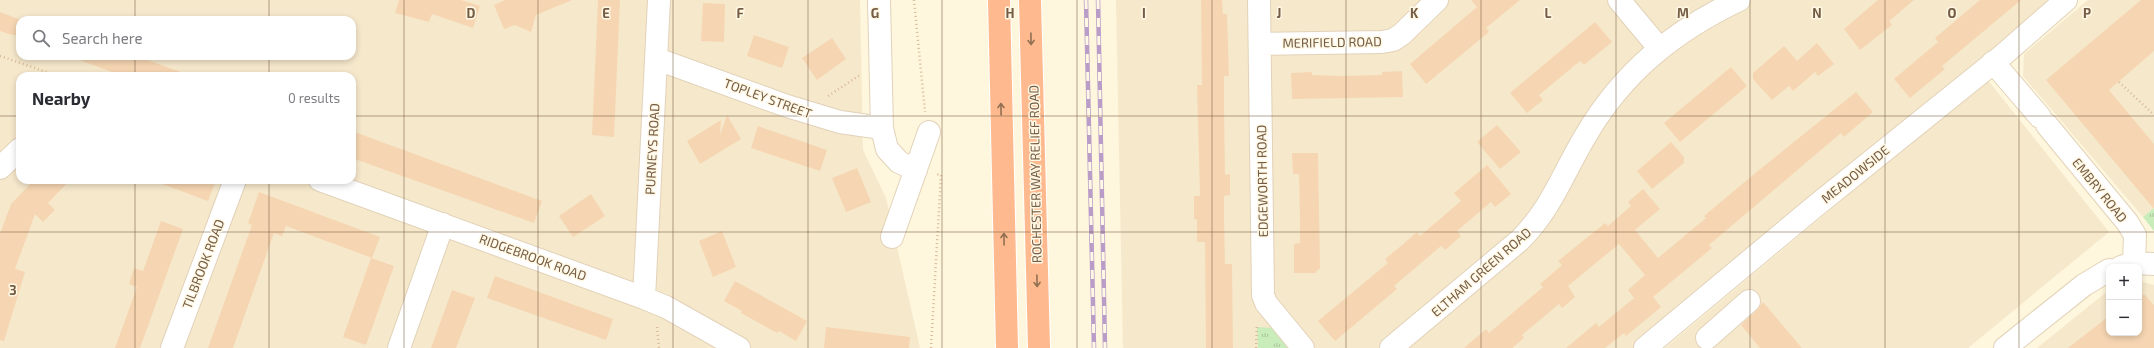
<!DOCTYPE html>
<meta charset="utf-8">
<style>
:root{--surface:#fff;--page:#f2f2f3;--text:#2b2b33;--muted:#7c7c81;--line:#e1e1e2}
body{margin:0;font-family:"Exo 2",sans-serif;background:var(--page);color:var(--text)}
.controls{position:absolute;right:12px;bottom:12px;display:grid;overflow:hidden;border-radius:8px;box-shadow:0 2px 6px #0003}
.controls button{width:36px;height:36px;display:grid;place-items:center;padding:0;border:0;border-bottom:1px solid var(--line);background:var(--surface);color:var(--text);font:20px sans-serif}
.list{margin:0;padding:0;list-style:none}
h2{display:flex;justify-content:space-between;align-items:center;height:52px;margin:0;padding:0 16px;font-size:17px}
h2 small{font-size:13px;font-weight:400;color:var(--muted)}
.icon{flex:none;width:22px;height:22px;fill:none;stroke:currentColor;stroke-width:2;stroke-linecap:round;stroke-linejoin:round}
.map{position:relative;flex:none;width:2154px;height:348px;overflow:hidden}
.search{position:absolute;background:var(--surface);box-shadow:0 2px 6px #0003;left:16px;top:16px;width:340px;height:44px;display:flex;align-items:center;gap:10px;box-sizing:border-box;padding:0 14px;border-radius:12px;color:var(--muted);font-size:15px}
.panel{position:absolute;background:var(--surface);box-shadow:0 2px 6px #0003;left:16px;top:72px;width:340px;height:112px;border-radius:12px}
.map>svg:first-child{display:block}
.residential{fill:#f6e8cb;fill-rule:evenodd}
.grass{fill:url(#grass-tufts)}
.building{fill:#f6d6b2}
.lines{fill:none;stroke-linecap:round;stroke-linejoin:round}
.minor-casing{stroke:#e2d2b9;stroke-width:24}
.highway-casing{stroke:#fff;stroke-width:24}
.path{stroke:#dab996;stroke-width:2.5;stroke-dasharray:1 3;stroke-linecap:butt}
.minor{stroke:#fff;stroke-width:22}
.highway{stroke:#feba8e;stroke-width:22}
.rail-casing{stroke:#b99cc7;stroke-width:4.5}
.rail{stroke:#fff8e5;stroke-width:3;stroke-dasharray:9;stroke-linecap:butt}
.oneway{stroke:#906f53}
.grid{fill:none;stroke:#755c44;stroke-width:1;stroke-opacity:0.55}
.labels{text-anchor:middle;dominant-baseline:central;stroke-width:3;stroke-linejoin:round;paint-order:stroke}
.street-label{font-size:13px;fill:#755c44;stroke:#fff8e5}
.grid-label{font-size:13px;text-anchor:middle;font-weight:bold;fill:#755c44;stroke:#fff8e5;stroke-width:3;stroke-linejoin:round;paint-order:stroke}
</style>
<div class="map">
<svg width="2154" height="348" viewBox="0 0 2154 348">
<defs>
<pattern id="grass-tufts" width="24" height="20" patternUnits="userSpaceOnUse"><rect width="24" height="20" fill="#c9ecbb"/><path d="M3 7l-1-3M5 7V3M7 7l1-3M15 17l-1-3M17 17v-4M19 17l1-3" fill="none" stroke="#a8c29a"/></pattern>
</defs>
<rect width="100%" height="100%" fill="#fef6dd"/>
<!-- residential -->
<path class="residential" d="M0,0h860l3,150 23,48 34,150h-920zM20,20h332v36h-332zM20,76h332v104h-332z
M1116,0h938l-416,348h-515z
M2088,0h66v208l-11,9 -120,-141 1,-22z
M1987,79l122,153 -141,116h-303z
M2139,281l15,4v63h-117l72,-58v43h30z"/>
<!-- grass -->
<path class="grass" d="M2154,208v23l-11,-14z
M1257,327l16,1 17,20h-32z"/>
<!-- building -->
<path class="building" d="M399,0h62l19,6 -7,22 -41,-14 -3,8 -34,-9z
M505,0h67l-36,15 -5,17 -16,-7 -11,4 -10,-24z
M598,0h22l-6,137 -22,-2z
M1201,0h21l1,14h4l2,62h-5v29l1,70 5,-1v21l-6,1v23l1,45h7l1,84h-27l-1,-106h-8v-23h-3v-23h6l-3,-111h5z
M1471,0h49l-34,28 3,4 -63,52 -16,-20 67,-57z
M1878,0h36l-25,21 3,4 -32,25 -16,-21z
M1980,0h41l-79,66 3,3 -35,29 -16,-19 44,-37 -3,-4z
M2141,0h13v51l-45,39 45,54v65l-108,-129z
M703,3l22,1 -1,38 -23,-1z
M0,12l21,8 -2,15h-7l-12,-4z
M1595,22l17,20 -28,23 -4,-4 -41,34 4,5 -16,13 -17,-20z
M754,35l35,12 -7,21 -35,-12z
M832,38l14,21 -29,21 -15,-22z
M1817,43l17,21 -16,12 -3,-4 -22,19 -4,-5 -17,14 -19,-21v-6l31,-27 13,15z
M74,56h62l50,18v2h-63l-49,-18z
M1731,67l16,19 -67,56 -16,-19z
M1402,71l1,26 -111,2 -1,-26 21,-1v3l30,1 40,-1v-3z
M1856,92l17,20 -29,25 -3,-4 -132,112 3,3 -59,49 8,10 -35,29 -2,-3 -19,15h-39l30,-25 3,4 35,-29 -6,-8 17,-15 -26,-31 -51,42 7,11 -13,11 -3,-4 -37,31 2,3 -12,10h-48l22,-19 3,4 54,-46 -3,-3 22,-19 -4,-4 47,-38 3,3 23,-20 -3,-4 15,-13 17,20 -25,21 23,28 48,-40 -2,-2 49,-41z
M727,115l14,24 -41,25 -13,-23 34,-21 -1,15z
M1497,125l24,27 -21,17 -23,-27z
M758,126l69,24 -7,21 -69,-23z
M352,131l190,70 -8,22 -182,-65z
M1671,142l13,15v6l-32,26 -15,-18z
M1292,153h26l2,115 -5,5h-21v-29l6,-1v-23l-1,-46h-6z
M1487,165l24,29 -16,13 -4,-5 -34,29 4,5 -16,14 -4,-4 -47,40 3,3 -62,52 -17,-20 70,-58 -3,-4 16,-13 16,-14 3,4 41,-35 -7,-8z
M857,168l14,34 -25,10 -14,-34z
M34,180h36l-22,23 7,7 -12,12 -8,-8 -20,55 10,3 -21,69 -4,-1v-106l11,-30z
M157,180h59l-8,21 -51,-19z
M259,192l121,45 -8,21 -86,-32 -4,10 -8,-3 -41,115h-25l44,-123 -4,-2z
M591,194l14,22 -32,21 -14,-21z
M161,221l22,8 -43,119h-25l22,-61 -8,-3 5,-16 9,3z
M722,231l14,36 -23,10 -14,-36z
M371,258l23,8 -28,79 -23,-8z
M495,276l118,43 -7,21 -119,-42z
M735,281l72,40 -11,20 -17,-10 -2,2 -36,-20 1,-2 -18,-10z
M452,290l23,8 -19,50h-25z
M2139,294l6,1 9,10v43h-86l41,-32v17h30z
M1763,302l39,46h-42l-19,-23 16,-15z
M826,327l84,10 -1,11h-85z"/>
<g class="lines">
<defs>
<path id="minor" d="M879,0l3,128 5,21 12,13 17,8
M1259,0l4,295 3,8 37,45
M1619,0l40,48
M1260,44l122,-2 11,-2 9,-6 35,-34
M657,59l130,47 53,16 42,6
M1993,62l47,55
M2047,125l80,97 8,13 -1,28
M0,168l20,-19
M320,180l324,118 22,9 73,41
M892,237l37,-105
M2121,267l13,-4 20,1
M644,298l15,-298
M1707,338l42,-37
M172,348l63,-168
M399,348l44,-124
M1391,348l129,-108c32,-32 43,-67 66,-105 37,-63 88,-104 153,-135
M1645,348l168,-140 190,-153 63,-55
M2005,348l79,-63 25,-15"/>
<path id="highway" d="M999,0l8,348
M1030,0l9,348"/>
</defs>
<!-- minor casing -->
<use href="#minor" class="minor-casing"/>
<!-- highway casing -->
<use href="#highway" class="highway-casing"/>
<!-- path -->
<path class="path" d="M914,0l11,112
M0,56l58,20
M2119,82l35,33
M828,96l32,-21
M657,327l2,21
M931,348l10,-173 -5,-1
M1256,348l1,-24"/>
<!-- minor -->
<use href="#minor" class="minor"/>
<!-- highway -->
<use href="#highway" class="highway"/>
<defs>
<path id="rail" d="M1086,0l8,348
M1098,0l7,348"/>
</defs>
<!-- rail casing -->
<use href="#rail" class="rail-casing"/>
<!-- rail -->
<use href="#rail" class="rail"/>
</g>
<!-- one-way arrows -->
<defs><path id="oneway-shaft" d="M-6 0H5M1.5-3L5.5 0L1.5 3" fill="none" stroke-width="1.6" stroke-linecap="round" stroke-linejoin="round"/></defs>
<g class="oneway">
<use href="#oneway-shaft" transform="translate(1031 39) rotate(89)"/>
<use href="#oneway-shaft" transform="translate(1001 109) rotate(-91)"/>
<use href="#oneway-shaft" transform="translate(1004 239) rotate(-91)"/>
<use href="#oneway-shaft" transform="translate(1037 281) rotate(89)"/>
</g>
<!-- grid -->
<path class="grid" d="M135,0v20M269,0v20M404,0v348M538,0v348M673,0v348M808,0v348M942,0v348M1077,0v348M1212,0v348M1346,0v348M1481,0v348M1616,0v348M1750,0v348M1885,0v348M2019,0v348M135,56v20M269,56v20M0,116h20M352,116h1802M135,180v168M269,180v168M0,232h2154"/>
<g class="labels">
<!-- street labels -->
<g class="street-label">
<text transform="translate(1332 42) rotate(-1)">MERIFIELD ROAD</text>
<text transform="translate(768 98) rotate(20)">TOPLEY STREET</text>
<text transform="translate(652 149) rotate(-87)">PURNEYS ROAD</text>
<text transform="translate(1035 174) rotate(-91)">ROCHESTER WAY RELIEF ROAD</text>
<text transform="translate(1855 174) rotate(-39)">MEADOWSIDE</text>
<text transform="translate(1262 181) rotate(-91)">EDGEWORTH ROAD</text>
<text transform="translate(2100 190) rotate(51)">EMBRY ROAD</text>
<text transform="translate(533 257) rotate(20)">RIDGEBROOK ROAD</text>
<text transform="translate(203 264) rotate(-69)">TILBROOK ROAD</text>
<text transform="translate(1481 272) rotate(-41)">ELTHAM GREEN ROAD</text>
</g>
</g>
<g class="grid-label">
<text x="471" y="18">D</text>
<text x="606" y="18">E</text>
<text x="740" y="18">F</text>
<text x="875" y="18">G</text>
<text x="1010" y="18">H</text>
<text x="1144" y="18">I</text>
<text x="1279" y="18">J</text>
<text x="1414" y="18">K</text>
<text x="1548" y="18">L</text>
<text x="1683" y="18">M</text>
<text x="1817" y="18">N</text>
<text x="1952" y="18">O</text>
<text x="2087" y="18">P</text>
<text x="13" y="295">3</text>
</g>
</svg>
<div class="controls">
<button>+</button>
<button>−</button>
</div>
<div class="search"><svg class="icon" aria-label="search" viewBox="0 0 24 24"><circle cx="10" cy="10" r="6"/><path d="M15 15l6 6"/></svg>Search here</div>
<section class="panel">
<h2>Nearby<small>0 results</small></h2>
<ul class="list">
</ul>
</section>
</div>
